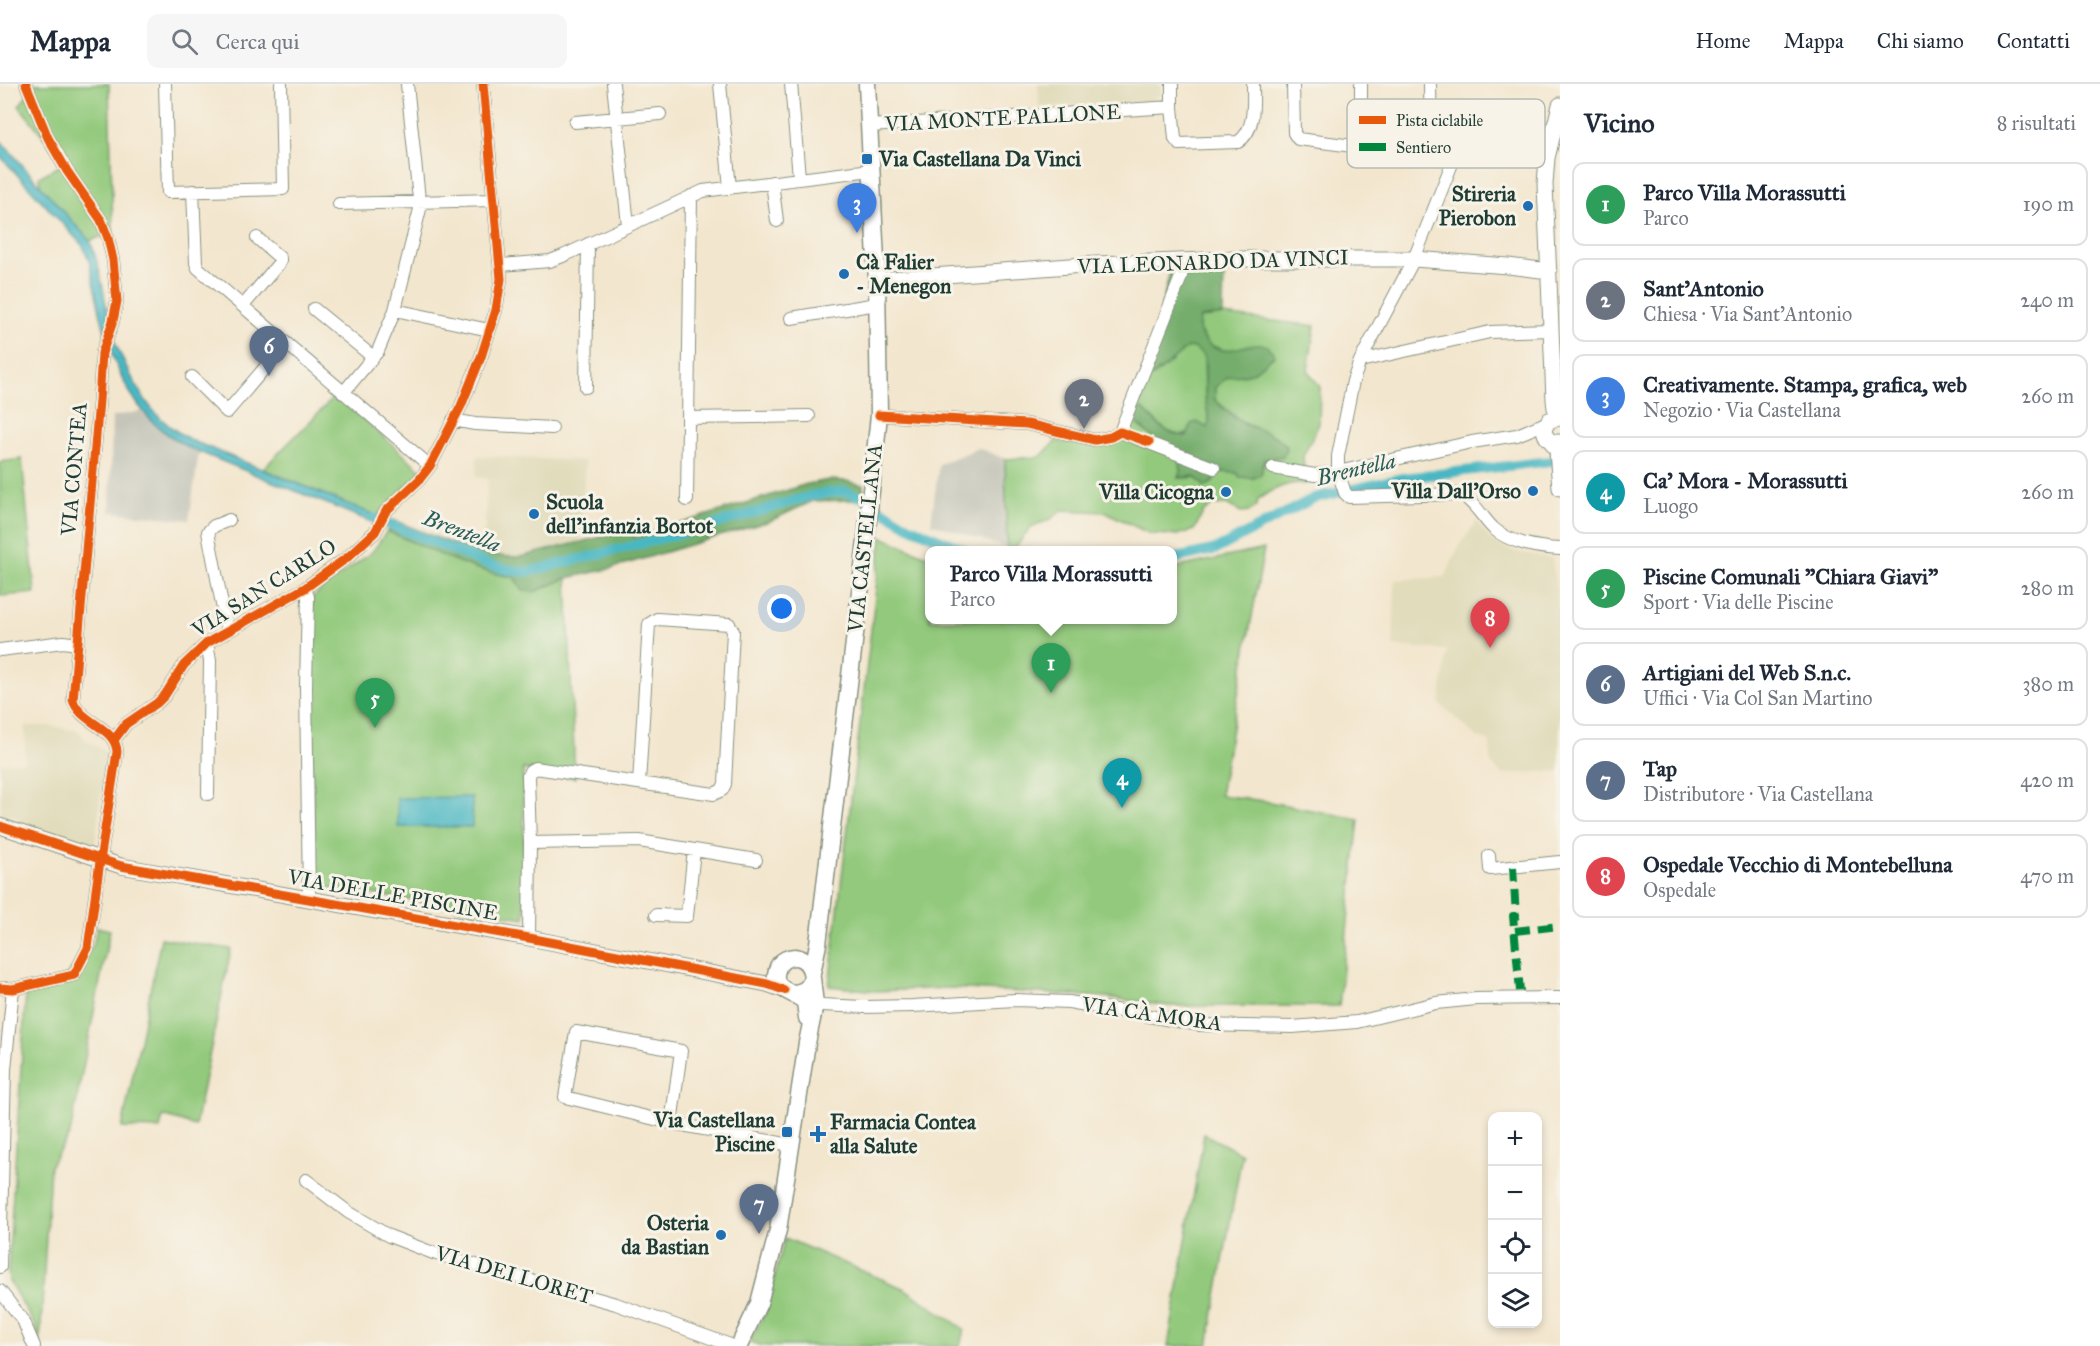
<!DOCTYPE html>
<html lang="it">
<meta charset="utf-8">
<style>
:root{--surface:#fff;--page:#f6f6f7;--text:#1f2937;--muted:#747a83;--line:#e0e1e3;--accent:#0f766e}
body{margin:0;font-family:"IM FELL Great Primer",serif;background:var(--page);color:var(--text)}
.controls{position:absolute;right:18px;bottom:18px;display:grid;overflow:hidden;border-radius:12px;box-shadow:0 3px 9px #0003}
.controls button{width:54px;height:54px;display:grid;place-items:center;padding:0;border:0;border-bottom:2px solid var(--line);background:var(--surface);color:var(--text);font:30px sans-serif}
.you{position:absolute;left:782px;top:525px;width:21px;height:21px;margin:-15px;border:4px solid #fff;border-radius:50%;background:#1a73e8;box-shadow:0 0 0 9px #1a73e833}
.badge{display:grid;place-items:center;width:39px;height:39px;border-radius:50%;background:var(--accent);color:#fff;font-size:20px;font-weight:700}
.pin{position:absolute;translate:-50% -50px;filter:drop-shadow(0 2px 3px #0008)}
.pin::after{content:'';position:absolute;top:32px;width:21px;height:18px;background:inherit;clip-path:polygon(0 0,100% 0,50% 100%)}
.popup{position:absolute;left:925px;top:462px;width:252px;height:78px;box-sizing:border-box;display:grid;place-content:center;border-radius:12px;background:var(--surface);filter:drop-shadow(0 2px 4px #0005);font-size:20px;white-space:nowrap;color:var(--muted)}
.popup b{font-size:22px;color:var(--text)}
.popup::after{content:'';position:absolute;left:50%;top:100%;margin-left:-12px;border:12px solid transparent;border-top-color:var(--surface)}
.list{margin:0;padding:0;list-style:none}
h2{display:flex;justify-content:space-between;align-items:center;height:78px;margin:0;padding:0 24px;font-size:26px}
h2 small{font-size:20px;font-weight:400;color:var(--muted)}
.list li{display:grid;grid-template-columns:39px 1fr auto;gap:18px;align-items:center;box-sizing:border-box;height:84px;margin:0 12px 12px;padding:0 12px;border:2px solid var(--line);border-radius:12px}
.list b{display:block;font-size:22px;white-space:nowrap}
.list p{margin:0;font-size:20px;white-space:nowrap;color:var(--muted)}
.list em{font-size:20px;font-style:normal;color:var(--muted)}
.icon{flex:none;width:33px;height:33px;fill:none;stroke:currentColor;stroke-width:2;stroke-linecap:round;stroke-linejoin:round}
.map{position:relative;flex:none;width:1560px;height:1262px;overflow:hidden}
header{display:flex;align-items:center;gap:36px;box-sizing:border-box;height:84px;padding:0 30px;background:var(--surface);border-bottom:2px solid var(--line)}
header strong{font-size:28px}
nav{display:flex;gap:33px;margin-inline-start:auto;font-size:21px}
.search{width:420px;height:54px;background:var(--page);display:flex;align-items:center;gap:15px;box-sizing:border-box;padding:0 21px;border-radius:12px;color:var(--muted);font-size:22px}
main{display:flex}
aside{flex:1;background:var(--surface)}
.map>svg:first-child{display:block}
.built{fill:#e1dcbb}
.industrial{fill:#c5c5b9}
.green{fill:#92c97c;stroke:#588358;stroke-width:1.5}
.forest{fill:#75ad6c;stroke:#4a7550;stroke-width:1.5}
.water{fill:#49b7c3;stroke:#347a7c;stroke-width:1.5}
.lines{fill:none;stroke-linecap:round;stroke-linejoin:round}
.canal{stroke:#49b7c3;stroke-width:10}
.minor-casing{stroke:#899281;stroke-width:14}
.tertiary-casing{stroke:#899281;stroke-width:17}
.secondary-casing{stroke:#899281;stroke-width:19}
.minor{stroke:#fff;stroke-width:12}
.tertiary{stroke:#fff;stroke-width:15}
.secondary{stroke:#fff;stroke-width:16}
.quiet{stroke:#00873e;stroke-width:8;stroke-dasharray:15 8;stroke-linecap:butt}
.cycleway-casing{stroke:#f7f3e8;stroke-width:13}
.cycleway{stroke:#e8590c;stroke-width:9}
.poi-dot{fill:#1f6fb2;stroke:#f7f3e8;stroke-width:2}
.labels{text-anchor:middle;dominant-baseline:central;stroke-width:6;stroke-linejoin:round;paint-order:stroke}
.street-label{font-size:21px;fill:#1f3d34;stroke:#f7f3e8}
.poi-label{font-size:21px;font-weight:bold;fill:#1f3d34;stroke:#f7f3e8;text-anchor:end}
.water-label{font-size:22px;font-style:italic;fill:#2a5c58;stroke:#f7f3e8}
.key{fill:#f7f3e8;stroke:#b6bcb2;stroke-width:1.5}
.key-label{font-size:16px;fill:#1f3d34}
</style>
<header>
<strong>Mappa</strong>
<div class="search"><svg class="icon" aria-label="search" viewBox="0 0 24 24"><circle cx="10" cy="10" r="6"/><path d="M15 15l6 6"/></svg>Cerca qui</div>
<nav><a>Home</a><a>Mappa</a><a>Chi siamo</a><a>Contatti</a></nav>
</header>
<main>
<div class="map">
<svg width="1560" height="1262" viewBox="0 0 1560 1262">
<rect width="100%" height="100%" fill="#f7f3e8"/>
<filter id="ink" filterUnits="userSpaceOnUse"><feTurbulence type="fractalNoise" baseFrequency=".0167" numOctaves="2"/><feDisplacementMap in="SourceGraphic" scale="12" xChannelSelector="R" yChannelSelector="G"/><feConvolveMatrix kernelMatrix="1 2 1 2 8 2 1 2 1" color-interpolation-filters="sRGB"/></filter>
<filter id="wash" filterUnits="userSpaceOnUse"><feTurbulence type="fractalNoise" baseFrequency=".008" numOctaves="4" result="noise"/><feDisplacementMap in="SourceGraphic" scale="24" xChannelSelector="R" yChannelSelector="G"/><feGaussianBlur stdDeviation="1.35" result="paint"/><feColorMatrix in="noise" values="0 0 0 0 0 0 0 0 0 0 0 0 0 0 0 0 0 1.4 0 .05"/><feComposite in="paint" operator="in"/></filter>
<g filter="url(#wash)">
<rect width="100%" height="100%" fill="#f3e6ce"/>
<!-- built -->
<path class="built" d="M1038,0h122l1,10 -8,7 -114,6z
M477,372l108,5 -5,89 -72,10 -25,-9 5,-72 -12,-2z
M1477,437l13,18 10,7 16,6 36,6 8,60v153l-59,3 -10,-10 -1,-22 -13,-5 -37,-33 7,-54 -54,-4 2,-66 50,-3 14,-31z
M25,642h27l26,5 7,8 22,14 -12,88 -11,7 -66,-23 2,-6 -8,-3 -3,-1 -2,4 -7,-3v-53l25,-1z"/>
<!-- industrial -->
<path class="industrial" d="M142,327l24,23 33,18 -10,68 -79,-8 2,-95z
M979,364l26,11 2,89 -76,-25 8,-59z"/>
<!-- green -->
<path class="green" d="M35,0h74l4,148 -23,9 -49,-54 -2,-10 26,-14 -46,-57z
M1223,231l92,11 -7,44 12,17 -1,37 -16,32 2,28c-16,-4 -34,7 -47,15l-1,7 -7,5 -9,1 -15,-8 -13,1 -10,8 -9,17 -17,5 -27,-1 -44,-22 -44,-2 -11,9 -20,8 -15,20 -9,1 -2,-89 35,-2 16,-16 43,5 25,-7 21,-60c18,-6 28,-21 43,-32h6l10,9 1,41 4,23 -1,8c-36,14 -39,6 -65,-19l-6,15 43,36 1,12 -3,6h11l32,-6 16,1 3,4 13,1 8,-3 3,-15 19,-5 -13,-21 -26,-11 -29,-23v-13l13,-10 24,-4 22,-19 -22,-9 -27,6 -17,-7 -10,-16 2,-10z
M336,311l86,76 -45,45 -114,-47z
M22,375l13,134 -35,3v-134z
M387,447l81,33 34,11 13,2 19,15 33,-14 8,200 -52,-9 2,149 -211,-33 -3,-201 1,-86 10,-9 51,-38z
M882,453l47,20 1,63h242l1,-52 91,-19 -44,246 44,6 95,18 -20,187h-170l-64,-9 -155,-9 -74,3 -47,-5z
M97,843l13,3 -40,204 -20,32 -10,178 -6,-20 -25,-43 -1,-9 18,-281 32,-7 35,-38z
M161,854l70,11 -36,177 -32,-10 -3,13 -38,-1z
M1204,1050l38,20 -34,192h-40z
M785,1154l120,51 59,40 -4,17h-196l-15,-4 16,-28z"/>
<!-- forest -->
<path class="forest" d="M1224,186l-1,45 -23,3c-2,10 -1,15 5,22 17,21 36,3 55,4 7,0 10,5 15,11l-23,18 -24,4 -13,10v13c8,8 16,16 26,22 14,8 40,11 46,27l-4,7 -19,4 -3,15 -8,3 -13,-1 -3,-4 -16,-1 -6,2 -2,8 -8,5 -11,-11 -16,2 3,-6 -1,-12 -43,-36 -2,-13 8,-2c16,16 20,25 44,27l4,-12 6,-2 11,6 1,-8 -4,-23v-34l-1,-7 -10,-8 -6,-1c-15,11 -25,26 -43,32l25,-108z
M829,396l18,1 16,4 2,17 -7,-2 -45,1 -43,20 -161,48 -42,9 -33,14 -11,-1 -9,-14c-43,-5 -87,-29 -127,-46l6,-11c41,16 83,38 127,37l105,-26 9,-1v8l173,-54z"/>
<!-- water -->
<path class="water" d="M0,56l90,101c13,31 14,65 24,98 3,10 9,19 13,29 17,34 31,55 66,73l184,75 -3,7 -187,-76c-12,-8 -24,-14 -34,-25 -42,-41 -53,-107 -64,-162l-6,-14 -83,-90z
M472,713v30h-74l-1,-29z"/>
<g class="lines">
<!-- canal -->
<path class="canal" d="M374,434l113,46 17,5 23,3 173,-43 113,-34 31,-4 17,6 47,29 58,24
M1172,475l45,-10 97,-51 89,-20 157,-18"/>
</g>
</g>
<g filter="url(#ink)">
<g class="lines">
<defs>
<path id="minor" d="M165,0l3,108 115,-3 -2,-105
M613,0l15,141
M720,0l10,104
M791,0l8,93
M1293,0l1,49 4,6 63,8 118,-3 68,14
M1361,0v63
M1430,0l1,63
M1172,23l3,32 4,5 59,-2c18,-11 15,-40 15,-58
M575,38l85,-8
M869,42l303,-19v-23
M1459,62l-45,113 -54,102 -7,20 -15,75v16l7,21 4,4 111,-3c14,7 22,23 33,34 16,15 46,20 67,21
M772,98l5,39
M193,107l3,72 2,5 232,198
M339,120l155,-4
M501,181l49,-4 13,-5 140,-65 168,-21
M243,222l37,-44v-4l-23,-20
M314,225l59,48
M395,226l94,20
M791,234l86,-14
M1360,277l130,-29 61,-2
M192,293l35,35 59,-69
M586,303l2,-143
M343,309l35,-42 17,-41 25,-101 -13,-125
M879,331l148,9 68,16 16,-3 9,-5 61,-155 2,-16
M688,334l121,-2
M453,336l22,4 77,4
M1120,348l94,36
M1273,384l42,7 23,-3 134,-30 45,-7 29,-12
M687,416l4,-304
M305,504l3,9 -2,90 3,211
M227,546l-19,-98 6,-6 15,-6
M207,559l3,18 -2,133
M0,566l63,-8 15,2
M114,656l12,-16 31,-21 8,-8 19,-30 23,-22 98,-55 43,-31 27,-25 11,-21 33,-31 11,-14 31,-60 20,-49 15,-47 5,-31 -18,-195
M530,759l-2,-67 2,-5 5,-3 179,26 8,-4 3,-6 8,-153 -4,-7 -72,-5 -8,5 -10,159
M1489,772l1,13 70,-7
M656,831l31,1 7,-66
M529,854l1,-95 109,-2 117,19
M0,904l13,1 61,-14 14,-27 12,-87 17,-109c-1,-25 -37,-29 -44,-52l26,-299 3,-48 11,-32 4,-20 -4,-41 -5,-22 -7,-18 -34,-49 -19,-33 -22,-54
M815,918l7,3 41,2 50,-1 102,-6 54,2 131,23 92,2 65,-5 79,-19 40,-4 84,-1
M671,1039l10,-72 -105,-19 -11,65 106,26 120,22
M306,1096l42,32 41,24 44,17 183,51 117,42
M0,1183l5,-198 8,-80
M0,1207l23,29 11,26"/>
<path id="tertiary" d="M1560,21l-13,53 -2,26 9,216 1,8 5,8
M877,196l220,-16 136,-5h181l94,7 41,5
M1551,357l6,10 3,37
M1559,358c-9,1 -14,-4 -15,-13l5,-9 11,-2
M0,742l121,40 408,72 238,46 17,6"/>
<path id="secondary" d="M812,889l6,-29 45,-377 16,-152 -2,-135 -10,-196
M791,909c35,0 20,-46 -5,-34 -4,2 -8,6 -9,11 -7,21 18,21 28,32l2,16
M739,1262l20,-43 19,-73 29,-187 8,-38 -3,-27"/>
</defs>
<!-- minor casing -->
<use href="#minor" class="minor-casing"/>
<!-- tertiary casing -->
<use href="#tertiary" class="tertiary-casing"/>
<!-- secondary casing -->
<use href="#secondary" class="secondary-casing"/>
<!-- minor -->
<use href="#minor" class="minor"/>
<!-- tertiary -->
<use href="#tertiary" class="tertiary"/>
<!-- secondary -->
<use href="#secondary" class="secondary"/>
<!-- quiet -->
<path class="quiet" d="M1513,783l3,49h-3l7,75
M1515,847l45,-5"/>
<defs>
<path id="cycleway" d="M879,331l148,9 68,16 16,-3 9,-5 29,10
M114,656l12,-16 31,-21 8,-8 19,-30 23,-22 98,-55 43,-31 27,-25 11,-21 33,-31 11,-14 31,-60 20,-49 15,-47 5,-31 -18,-195
M0,742l121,40 408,72 238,46 17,6
M0,904l13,1 61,-14 14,-27 12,-87 17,-109c-1,-25 -37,-29 -44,-52l26,-299 3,-48 11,-32 4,-20 -4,-41 -5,-22 -7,-18 -34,-49 -19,-33 -22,-54"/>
</defs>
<!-- cycleway casing -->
<use href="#cycleway" class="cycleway-casing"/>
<!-- cycleway -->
<use href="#cycleway" class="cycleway"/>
</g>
</g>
<!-- markers -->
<g class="poi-dot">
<rect x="861" y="69" width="12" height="12" rx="3"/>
<circle cx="1528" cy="122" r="6"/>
<circle cx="844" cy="190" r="6"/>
<circle cx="1533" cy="407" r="6"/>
<circle cx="1226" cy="408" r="6"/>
<circle cx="534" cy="430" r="6"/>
<rect x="781" y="1042" width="12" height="12" rx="3"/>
<path d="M815 1041h6v6h6v6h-6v6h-6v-6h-6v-6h6z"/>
<circle cx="721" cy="1151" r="6"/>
</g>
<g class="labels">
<!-- street labels -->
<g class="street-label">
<text transform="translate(1003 34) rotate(-3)">VIA MONTE PALLONE</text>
<text transform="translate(1213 178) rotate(-2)">VIA LEONARDO DA VINCI</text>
<text transform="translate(74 385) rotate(-85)">VIA CONTEA</text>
<text transform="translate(865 454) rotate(-84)">VIA CASTELLANA</text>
<text transform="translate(264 504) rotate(-32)">VIA SAN CARLO</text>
<text transform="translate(393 811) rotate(10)">VIA DELLE PISCINE</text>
<text transform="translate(1152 930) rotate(8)">VIA CÀ MORA</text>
<text transform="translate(514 1191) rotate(16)">VIA DEI LORET</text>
</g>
<!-- poi labels -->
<g class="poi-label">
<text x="879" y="75" text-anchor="start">Via Castellana Da Vinci</text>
<text x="1516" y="110">Stireria<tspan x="1516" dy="24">Pierobon</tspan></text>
<text x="856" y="178" text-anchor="start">Cà Falier<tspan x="856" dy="24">- Menegon</tspan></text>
<text x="1521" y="407">Villa Dall'Orso</text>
<text x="1214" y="408">Villa Cicogna</text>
<text x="546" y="418" text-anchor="start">Scuola<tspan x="546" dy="24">dell'infanzia Bortot</tspan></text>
<text x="775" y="1036">Via Castellana<tspan x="775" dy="24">Piscine</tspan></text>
<text x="830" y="1038" text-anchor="start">Farmacia Contea<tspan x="830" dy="24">alla Salute</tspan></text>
<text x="709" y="1139">Osteria<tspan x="709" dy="24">da Bastian</tspan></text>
</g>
<!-- water labels -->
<g class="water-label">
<text transform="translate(1356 385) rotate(-13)">Brentella</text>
<text transform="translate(462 447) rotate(21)">Brentella</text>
</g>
</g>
<!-- legend -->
<rect x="1347" y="15" width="198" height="69" rx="9" class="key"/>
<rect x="1359" y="32" width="27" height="8" fill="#e8590c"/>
<rect x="1359" y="59" width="27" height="8" fill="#00873e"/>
<g class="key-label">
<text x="1396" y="42">Pista ciclabile</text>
<text x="1396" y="69">Sentiero</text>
</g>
</svg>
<div class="controls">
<button>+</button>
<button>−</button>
<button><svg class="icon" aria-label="locate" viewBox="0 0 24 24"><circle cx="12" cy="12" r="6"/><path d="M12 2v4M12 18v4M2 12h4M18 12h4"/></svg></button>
<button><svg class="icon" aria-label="layers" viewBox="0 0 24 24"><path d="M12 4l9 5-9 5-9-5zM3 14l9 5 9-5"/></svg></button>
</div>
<div class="you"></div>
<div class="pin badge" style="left:1051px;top:609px;background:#2e9e5b">1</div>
<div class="popup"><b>Parco Villa Morassutti</b>Parco</div>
<div class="pin badge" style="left:1084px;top:345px;background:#6b7280">2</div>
<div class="pin badge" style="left:857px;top:149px;background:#3f7fe0">3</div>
<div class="pin badge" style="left:1122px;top:724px;background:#0f9aa8">4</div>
<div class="pin badge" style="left:375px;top:644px;background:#2e9e5b">5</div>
<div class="pin badge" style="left:269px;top:292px;background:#5c6f8a">6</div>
<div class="pin badge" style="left:759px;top:1150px;background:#5c6f8a">7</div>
<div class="pin badge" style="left:1490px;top:564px;background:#e0444e">8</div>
</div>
<aside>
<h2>Vicino<small>8 risultati</small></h2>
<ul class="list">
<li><span class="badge" style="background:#2e9e5b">1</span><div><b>Parco Villa Morassutti</b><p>Parco</p></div><em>190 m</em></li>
<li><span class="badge" style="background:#6b7280">2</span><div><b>Sant'Antonio</b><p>Chiesa · Via Sant'Antonio</p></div><em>240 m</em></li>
<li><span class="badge" style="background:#3f7fe0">3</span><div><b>Creativamente. Stampa, grafica, web</b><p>Negozio · Via Castellana</p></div><em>260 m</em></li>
<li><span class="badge" style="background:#0f9aa8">4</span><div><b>Ca' Mora - Morassutti</b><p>Luogo</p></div><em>260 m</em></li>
<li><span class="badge" style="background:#2e9e5b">5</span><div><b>Piscine Comunali &quot;Chiara Giavi&quot;</b><p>Sport · Via delle Piscine</p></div><em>280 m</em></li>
<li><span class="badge" style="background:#5c6f8a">6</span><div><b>Artigiani del Web S.n.c.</b><p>Uffici · Via Col San Martino</p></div><em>380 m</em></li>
<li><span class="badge" style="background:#5c6f8a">7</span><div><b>Tap</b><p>Distributore · Via Castellana</p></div><em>420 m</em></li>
<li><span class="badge" style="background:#e0444e">8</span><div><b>Ospedale Vecchio di Montebelluna</b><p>Ospedale</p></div><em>470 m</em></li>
</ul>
</aside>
</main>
